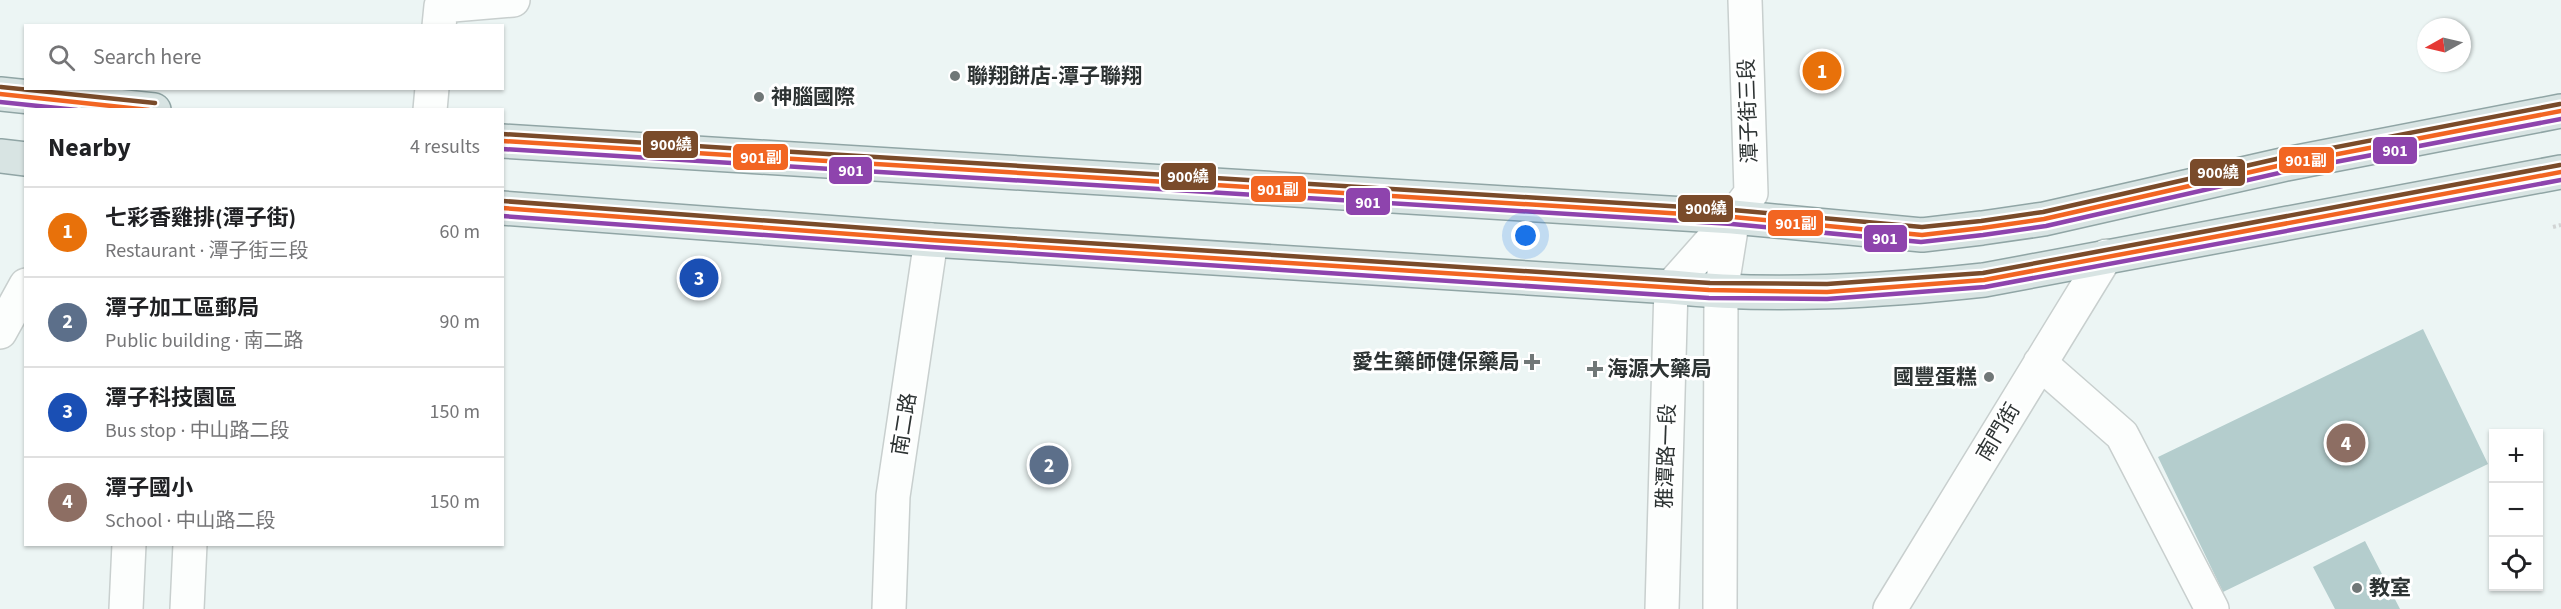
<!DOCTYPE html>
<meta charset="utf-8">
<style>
:root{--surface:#fff;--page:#f2f2f2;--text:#202124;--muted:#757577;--line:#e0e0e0;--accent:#db2777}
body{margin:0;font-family:"Source Sans 3","Noto Sans TC",sans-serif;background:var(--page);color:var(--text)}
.controls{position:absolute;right:18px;bottom:18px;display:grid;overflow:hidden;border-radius:0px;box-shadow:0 2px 4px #0004}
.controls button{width:54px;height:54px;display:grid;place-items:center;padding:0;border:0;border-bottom:2px solid var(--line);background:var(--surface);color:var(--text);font:30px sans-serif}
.compass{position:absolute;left:2417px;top:18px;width:54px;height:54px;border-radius:50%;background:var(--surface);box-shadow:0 2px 4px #0004;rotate:262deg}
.you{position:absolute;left:1526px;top:236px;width:21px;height:21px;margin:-15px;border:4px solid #fff;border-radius:50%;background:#1a73e8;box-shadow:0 0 0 9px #1a73e833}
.badge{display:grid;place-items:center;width:39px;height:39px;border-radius:50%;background:var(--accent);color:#fff;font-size:20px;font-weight:700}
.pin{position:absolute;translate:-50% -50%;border:3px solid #fff;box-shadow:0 2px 6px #0006}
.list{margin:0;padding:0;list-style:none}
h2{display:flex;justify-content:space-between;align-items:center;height:78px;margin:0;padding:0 24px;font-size:26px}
h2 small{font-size:20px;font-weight:400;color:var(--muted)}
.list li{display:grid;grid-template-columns:39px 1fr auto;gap:18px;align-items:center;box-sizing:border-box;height:90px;padding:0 24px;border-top:2px solid var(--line)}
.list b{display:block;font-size:22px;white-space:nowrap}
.list p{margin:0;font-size:20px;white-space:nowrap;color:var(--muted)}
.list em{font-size:20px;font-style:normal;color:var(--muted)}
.icon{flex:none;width:33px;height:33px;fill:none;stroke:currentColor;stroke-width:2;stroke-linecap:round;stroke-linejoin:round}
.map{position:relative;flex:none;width:2561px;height:609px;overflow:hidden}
.search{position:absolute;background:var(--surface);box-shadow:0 2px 4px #0004;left:24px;top:24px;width:480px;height:66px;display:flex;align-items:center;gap:15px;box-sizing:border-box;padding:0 21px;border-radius:0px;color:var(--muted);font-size:22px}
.panel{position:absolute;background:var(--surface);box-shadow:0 2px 4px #0004;left:24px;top:108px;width:480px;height:438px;border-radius:0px}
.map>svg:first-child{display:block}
.building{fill:#b4cdcd}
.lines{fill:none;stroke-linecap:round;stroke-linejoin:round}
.minor-casing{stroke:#c8cfce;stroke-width:36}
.major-casing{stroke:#90a5a5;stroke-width:36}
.path{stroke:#d1d4d4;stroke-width:4;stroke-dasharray:3 3;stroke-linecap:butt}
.minor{stroke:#fcfefd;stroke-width:33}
.major{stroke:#d8e4e3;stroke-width:33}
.bus-1-casing{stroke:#fff;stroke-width:9}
.bus-2-casing{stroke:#fff;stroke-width:9}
.bus-3-casing{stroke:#fff;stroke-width:9}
.bus-1{stroke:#f26522;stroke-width:4.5}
.bus-2{stroke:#8e44ad;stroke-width:4.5}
.bus-3{stroke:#7a4b2a;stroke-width:4.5}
.poi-dot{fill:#707777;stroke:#fff;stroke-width:2}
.labels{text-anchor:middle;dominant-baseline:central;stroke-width:6;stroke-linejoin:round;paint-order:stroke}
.poi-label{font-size:21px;font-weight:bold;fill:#2d3333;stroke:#fff;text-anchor:start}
.street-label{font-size:21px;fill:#2d3333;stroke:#fff}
.line-badge{stroke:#fff;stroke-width:2}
.badge-label{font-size:16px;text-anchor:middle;font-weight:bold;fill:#fff}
</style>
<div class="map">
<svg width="2561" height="609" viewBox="0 0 2561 609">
<rect width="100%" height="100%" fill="#ecf5f4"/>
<!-- building -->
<path class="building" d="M2423,329l65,135 -265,128 -65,-135z
M2365,541l35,68h-65l-22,-42z"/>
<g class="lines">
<defs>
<path id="minor" d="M439,26l2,-20 72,-6
M430,110l2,-22
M0,332l26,-47
M2040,363l82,72 90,174
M126,609l3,-65
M187,609l3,-65
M889,609l4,-113 38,-256
M1662,609l9,-322 62,-70 18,-24 -6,-193
M1720,609l1,-317 12,-75
M1890,609l216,-353"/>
<path id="major" d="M0,94l154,16
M502,141l1231,76 189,18 60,-7 62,-9 242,-55 275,-53
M0,156l26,3
M502,208l429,32 740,47c101,11 211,4 313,-7l577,-108"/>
</defs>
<!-- minor casing -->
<use href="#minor" class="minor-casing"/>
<!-- major casing -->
<use href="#major" class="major-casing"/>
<!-- path -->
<path class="path" d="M2553,227l8,-2"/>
<!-- minor -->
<use href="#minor" class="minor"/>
<!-- major -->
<use href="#major" class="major"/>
<defs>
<path id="bus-1" d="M0,94l149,16
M502,141l1231,76 189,18 60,-7 62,-9 242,-55 275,-53
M502,208l429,32 778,50 118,2 157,-12 577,-108"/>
<path id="bus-2" d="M0,102l77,8
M502,149l1230,75 189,18 62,-7 63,-9 242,-55 273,-52
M502,216l429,31 778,51 118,1 158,-12 576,-107"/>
<path id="bus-3" d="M1,87l154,16
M502,134l1231,76 189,17 59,-6 62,-9 242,-55 275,-53
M503,201l429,32 778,50 117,1 156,-11 577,-108"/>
</defs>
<!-- bus-1 casing -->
<use href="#bus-1" class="bus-1-casing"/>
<!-- bus-2 casing -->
<use href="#bus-2" class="bus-2-casing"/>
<!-- bus-3 casing -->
<use href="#bus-3" class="bus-3-casing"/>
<!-- bus-1 -->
<use href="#bus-1" class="bus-1"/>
<!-- bus-2 -->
<use href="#bus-2" class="bus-2"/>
<!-- bus-3 -->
<use href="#bus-3" class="bus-3"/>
</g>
<!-- markers -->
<g class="poi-dot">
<circle cx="955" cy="76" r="6"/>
<circle cx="759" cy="97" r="6"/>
<path d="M1529 353h6v6h6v6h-6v6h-6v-6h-6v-6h6z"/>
<path d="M1592 360h6v6h6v6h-6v6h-6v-6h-6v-6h6z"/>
<circle cx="1989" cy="377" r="6"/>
<circle cx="2357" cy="588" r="6"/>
</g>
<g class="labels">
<!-- poi labels -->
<g class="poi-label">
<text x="967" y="76">聯翔餅店-潭子聯翔</text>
<text x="771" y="97">神腦國際</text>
<text x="1520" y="362" text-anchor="end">愛生藥師健保藥局</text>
<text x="1607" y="369">海源大藥局</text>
<text x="1977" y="377" text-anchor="end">國豐蛋糕</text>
<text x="2369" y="588">教室</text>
</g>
<!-- street labels -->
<g class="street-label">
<text transform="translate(1748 111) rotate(-92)">潭子街三段</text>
<text transform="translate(904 424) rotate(-81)">南二路</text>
<text transform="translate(1998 432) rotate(-59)">南門街</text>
<text transform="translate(1666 456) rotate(-88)">雅潭路一段</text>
</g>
</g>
<g class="line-badge">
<rect x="642" y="130" width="57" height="29" rx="6" fill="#7a4b2a"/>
<rect x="2372" y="136" width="46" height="29" rx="6" fill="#8e44ad"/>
<rect x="732" y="143" width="57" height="28" rx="6" fill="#f26522"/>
<rect x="2278" y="146" width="57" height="28" rx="6" fill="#f26522"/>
<rect x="828" y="156" width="45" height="29" rx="6" fill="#8e44ad"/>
<rect x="2189" y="158" width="57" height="29" rx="6" fill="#7a4b2a"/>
<rect x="1160" y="162" width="57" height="29" rx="6" fill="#7a4b2a"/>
<rect x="1250" y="175" width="57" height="28" rx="6" fill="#f26522"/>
<rect x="1345" y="187" width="46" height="29" rx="6" fill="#8e44ad"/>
<rect x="1677" y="194" width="57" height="29" rx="6" fill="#7a4b2a"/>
<rect x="1767" y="209" width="57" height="28" rx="6" fill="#f26522"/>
<rect x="1863" y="224" width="45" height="29" rx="6" fill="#8e44ad"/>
</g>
<g class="badge-label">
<text x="671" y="150">900繞</text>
<text x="2395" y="156">901</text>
<text x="761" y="163">901副</text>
<text x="2306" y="166">901副</text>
<text x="851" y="176">901</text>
<text x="2218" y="178">900繞</text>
<text x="1188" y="182">900繞</text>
<text x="1278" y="195">901副</text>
<text x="1368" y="208">901</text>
<text x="1706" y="214">900繞</text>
<text x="1796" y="229">901副</text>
<text x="1885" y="244">901</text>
</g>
</svg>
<div class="controls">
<button>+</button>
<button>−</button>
<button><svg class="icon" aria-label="locate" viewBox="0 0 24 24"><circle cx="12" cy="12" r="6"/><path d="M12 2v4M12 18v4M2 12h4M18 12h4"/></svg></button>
</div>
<svg class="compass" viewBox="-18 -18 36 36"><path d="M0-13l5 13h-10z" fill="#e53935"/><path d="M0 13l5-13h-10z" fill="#757577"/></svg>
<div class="you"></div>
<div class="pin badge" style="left:1822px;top:71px;background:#e8710a">1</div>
<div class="pin badge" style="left:1049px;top:465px;background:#5c6f8a">2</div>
<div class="pin badge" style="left:699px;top:278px;background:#1a4fb4">3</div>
<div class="pin badge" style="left:2346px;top:443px;background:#8d6e63">4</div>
<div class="search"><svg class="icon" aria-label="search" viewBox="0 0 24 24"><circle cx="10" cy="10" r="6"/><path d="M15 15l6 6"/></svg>Search here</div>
<section class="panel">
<h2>Nearby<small>4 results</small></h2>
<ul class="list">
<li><span class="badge" style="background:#e8710a">1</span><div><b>七彩香雞排(潭子街)</b><p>Restaurant · 潭子街三段</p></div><em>60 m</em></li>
<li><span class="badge" style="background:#5c6f8a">2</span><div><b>潭子加工區郵局</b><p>Public building · 南二路</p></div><em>90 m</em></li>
<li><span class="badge" style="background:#1a4fb4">3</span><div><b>潭子科技園區</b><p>Bus stop · 中山路二段</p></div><em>150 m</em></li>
<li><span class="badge" style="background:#8d6e63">4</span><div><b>潭子國小</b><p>School · 中山路二段</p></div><em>150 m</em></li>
</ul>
</section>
</div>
